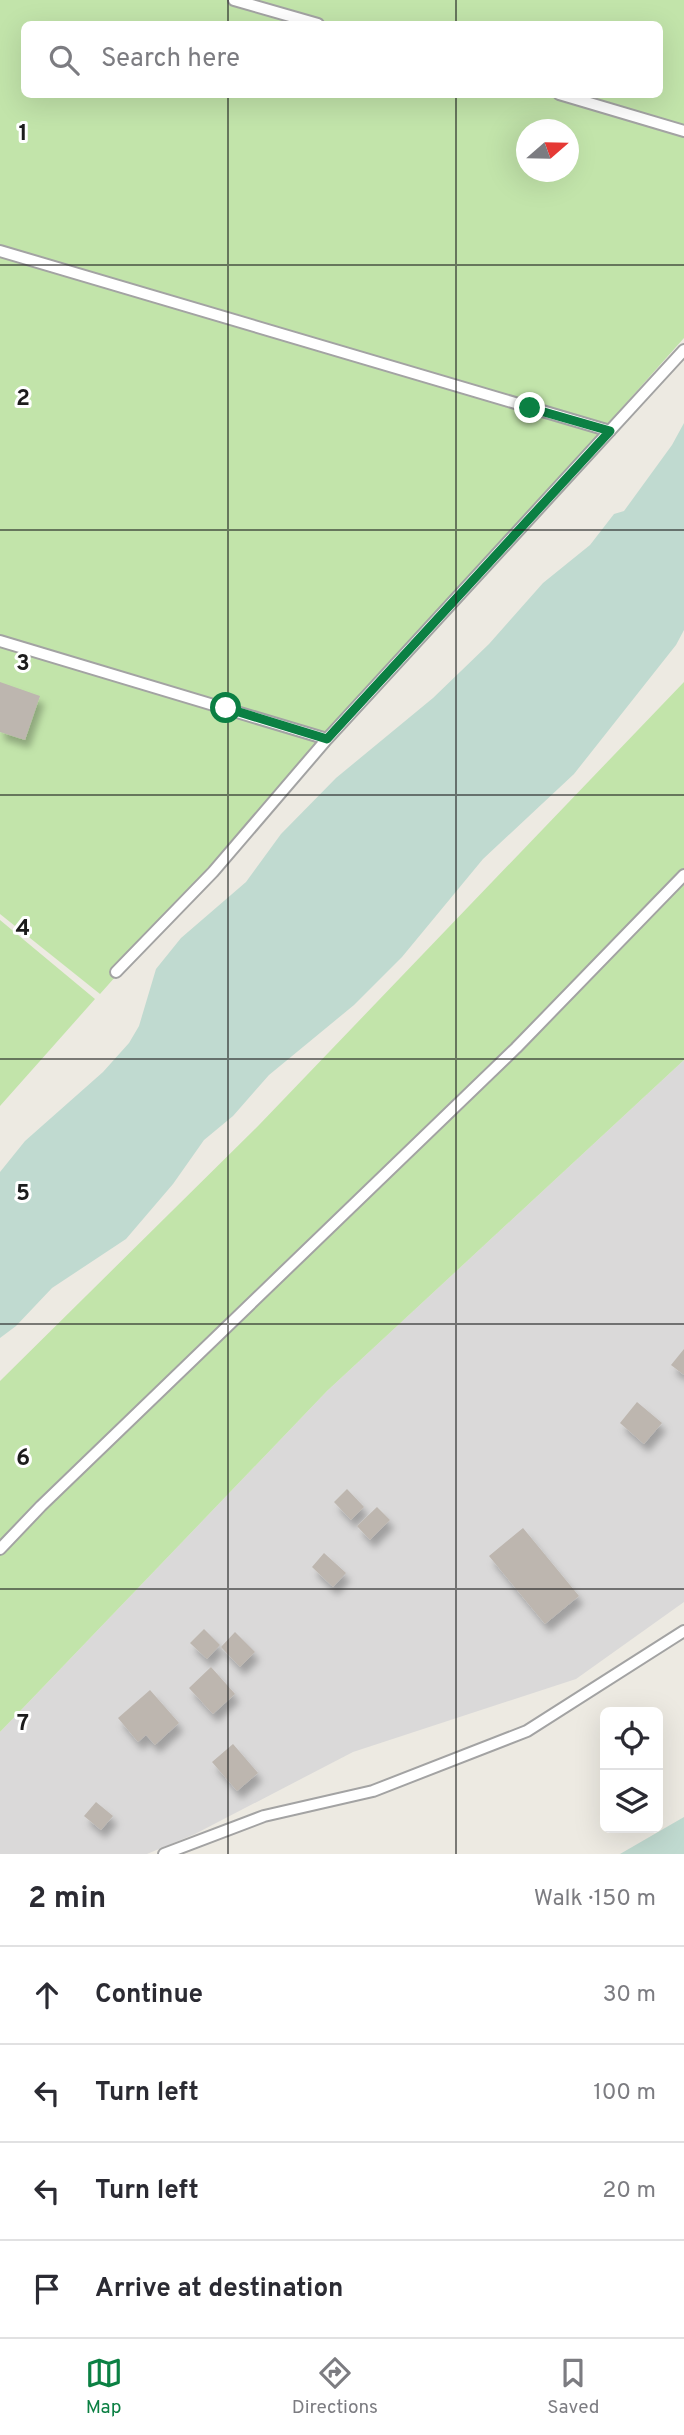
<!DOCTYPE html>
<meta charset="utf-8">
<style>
:root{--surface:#fff;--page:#f2f2f3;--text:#2b2b33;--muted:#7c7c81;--line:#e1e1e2;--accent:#0b8043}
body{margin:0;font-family:Overpass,sans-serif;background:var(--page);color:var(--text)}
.controls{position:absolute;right:21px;bottom:21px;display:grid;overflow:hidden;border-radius:10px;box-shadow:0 7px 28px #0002}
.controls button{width:63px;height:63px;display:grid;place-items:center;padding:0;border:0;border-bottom:2px solid var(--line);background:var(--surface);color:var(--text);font:35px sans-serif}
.compass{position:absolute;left:516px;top:119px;width:63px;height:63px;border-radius:50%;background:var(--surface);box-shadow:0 7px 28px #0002;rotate:70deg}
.stop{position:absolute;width:21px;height:21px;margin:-16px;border:5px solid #0b8043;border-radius:50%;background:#fff}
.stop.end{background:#0b8043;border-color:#fff;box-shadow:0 2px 7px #0008}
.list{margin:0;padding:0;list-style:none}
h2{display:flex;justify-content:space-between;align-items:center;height:91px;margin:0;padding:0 28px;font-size:30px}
h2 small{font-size:23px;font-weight:400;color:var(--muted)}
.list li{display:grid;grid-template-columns:46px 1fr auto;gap:21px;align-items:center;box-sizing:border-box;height:98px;padding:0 28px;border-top:2px solid var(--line)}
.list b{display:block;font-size:26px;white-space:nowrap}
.list em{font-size:23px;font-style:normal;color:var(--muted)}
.icon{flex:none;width:38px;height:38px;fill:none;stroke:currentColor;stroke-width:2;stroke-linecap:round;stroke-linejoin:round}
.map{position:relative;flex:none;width:684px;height:1854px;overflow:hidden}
.search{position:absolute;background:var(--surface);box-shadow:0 7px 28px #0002;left:21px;right:21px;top:21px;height:77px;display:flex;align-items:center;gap:18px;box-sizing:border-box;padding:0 24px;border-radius:10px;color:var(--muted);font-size:26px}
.sheet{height:483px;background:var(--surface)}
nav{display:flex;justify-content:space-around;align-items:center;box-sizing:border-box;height:98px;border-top:2px solid var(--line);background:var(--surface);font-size:19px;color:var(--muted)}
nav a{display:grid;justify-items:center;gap:4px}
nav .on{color:var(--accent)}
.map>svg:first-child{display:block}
.residential{fill:#dad9d9}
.grass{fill:#c2e4aa;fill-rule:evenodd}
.wetland{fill:#c0dad0}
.building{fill:#bdb6af;filter:url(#shadow)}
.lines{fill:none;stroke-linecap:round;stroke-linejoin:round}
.lane-casing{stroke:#a3a3a3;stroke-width:14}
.lane{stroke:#fff;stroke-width:10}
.route{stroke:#0b8043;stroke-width:9}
.grid{fill:none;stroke:#1c1c1c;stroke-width:2;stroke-opacity:0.55}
.grid-label{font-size:23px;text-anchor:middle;font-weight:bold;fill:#1c1c1c;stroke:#fff;stroke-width:6;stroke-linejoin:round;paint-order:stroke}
</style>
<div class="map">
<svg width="684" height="1854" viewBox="0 0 684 1854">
<defs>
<filter id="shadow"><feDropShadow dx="4.5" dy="8" stdDeviation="3.5" flood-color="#0004"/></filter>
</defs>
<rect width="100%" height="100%" fill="#edeae2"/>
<!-- residential -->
<path class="residential" d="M684,1060v542l-108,77 -223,73 -158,82 -48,20h-147v-122l327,-341z"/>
<!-- grass -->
<path class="grass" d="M0,0h684v338l-584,656 -100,-80zM24,24h636v70h-636zM526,130h42v42h-42z
M684,682v378l-357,331 -327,341v-351l259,-256z
M0,920l95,79 -95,107z"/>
<!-- wetland -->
<path class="wetland" d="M684,423v207l-8,15 -102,129 -91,85 -81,98 -48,48 -85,70 -36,41 -29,24 -31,44 -47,55 -74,49 -36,38 -16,12v-166l25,-31 78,-69 26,-29 10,-17 17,-57 25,-31 65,-56 35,-48 55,-56 97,-80 56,-54 54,-61 47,-38 24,-31 10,-3 48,-66z
M684,1817v37h-64z"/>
<!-- building -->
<path class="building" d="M0,682l40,14 -15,44 -25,-8z
M684,1349v26l-13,-10z
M637,1402l25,21 -18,21 -24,-21z
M347,1489l17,18 -13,13 -17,-18z
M377,1507l13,13 -20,20 -13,-14z
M523,1528l56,68 -34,28 -56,-68z
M324,1553l22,20 -13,14 -21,-20z
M204,1629l16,16 -13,14 -17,-16z
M235,1632l20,20 -15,15 -19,-20z
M211,1667l24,27 -22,20 -24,-26z
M150,1690l29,33 -24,22 -9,-10 -8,7 -20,-24z
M233,1744l25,29 -21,18 -25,-29z
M96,1802l17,14 -12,14 -17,-14z"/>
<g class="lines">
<defs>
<path id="lane" d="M234,0l84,24
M559,94l125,37
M0,251l610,180
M0,641l327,98
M116,972l97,-100 114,-133 357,-389
M0,1549l41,-43 475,-458 168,-173
M164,1854l100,-38 109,-25 154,-60 157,-100"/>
</defs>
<!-- lane casing -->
<use href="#lane" class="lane-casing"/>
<!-- lane -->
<use href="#lane" class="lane"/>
</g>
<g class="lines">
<!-- route -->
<path class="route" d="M226,708l101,31 283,-308 -80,-23"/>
</g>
<!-- grid -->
<path class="grid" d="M228,0v24M456,0v24M228,94v1760M456,94v1760M0,265h684M0,530h684M0,795h684M0,1059h684M0,1324h684M0,1589h684"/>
<g class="grid-label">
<text x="23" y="140">1</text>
<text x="23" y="405">2</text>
<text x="23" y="670">3</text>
<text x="23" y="935">4</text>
<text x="23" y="1200">5</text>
<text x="23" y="1465">6</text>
<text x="23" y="1730">7</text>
</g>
</svg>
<div class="controls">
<button><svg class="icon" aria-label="locate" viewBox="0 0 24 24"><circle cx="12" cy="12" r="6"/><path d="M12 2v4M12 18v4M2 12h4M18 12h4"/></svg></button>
<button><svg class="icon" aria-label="layers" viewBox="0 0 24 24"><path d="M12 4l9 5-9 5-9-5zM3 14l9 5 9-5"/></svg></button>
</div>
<svg class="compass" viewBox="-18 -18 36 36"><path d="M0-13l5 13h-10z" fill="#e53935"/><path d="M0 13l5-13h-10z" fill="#7c7c81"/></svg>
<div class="stop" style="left:226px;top:708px"></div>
<div class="stop end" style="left:530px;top:408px"></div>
<div class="search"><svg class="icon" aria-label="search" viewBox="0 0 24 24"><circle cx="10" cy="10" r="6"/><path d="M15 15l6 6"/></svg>Search here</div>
</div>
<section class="sheet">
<h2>2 min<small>Walk · 150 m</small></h2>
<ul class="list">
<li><svg class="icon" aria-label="ahead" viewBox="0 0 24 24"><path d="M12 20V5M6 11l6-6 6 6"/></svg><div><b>Continue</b></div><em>30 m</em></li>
<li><svg class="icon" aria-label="left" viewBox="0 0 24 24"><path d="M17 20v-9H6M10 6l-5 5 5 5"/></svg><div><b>Turn left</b></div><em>100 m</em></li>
<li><svg class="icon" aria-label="left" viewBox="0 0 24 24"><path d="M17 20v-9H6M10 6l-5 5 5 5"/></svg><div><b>Turn left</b></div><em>20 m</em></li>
<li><svg class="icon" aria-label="arrive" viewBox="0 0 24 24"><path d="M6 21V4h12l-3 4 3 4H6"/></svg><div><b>Arrive at destination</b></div></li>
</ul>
</section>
<nav>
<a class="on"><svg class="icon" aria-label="map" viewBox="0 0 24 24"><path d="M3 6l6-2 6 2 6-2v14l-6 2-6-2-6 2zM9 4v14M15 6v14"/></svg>Map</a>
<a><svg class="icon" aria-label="directions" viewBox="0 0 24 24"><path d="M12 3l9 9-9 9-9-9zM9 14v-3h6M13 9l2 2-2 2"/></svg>Directions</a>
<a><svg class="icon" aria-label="saved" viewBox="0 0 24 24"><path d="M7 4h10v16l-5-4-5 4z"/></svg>Saved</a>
</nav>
